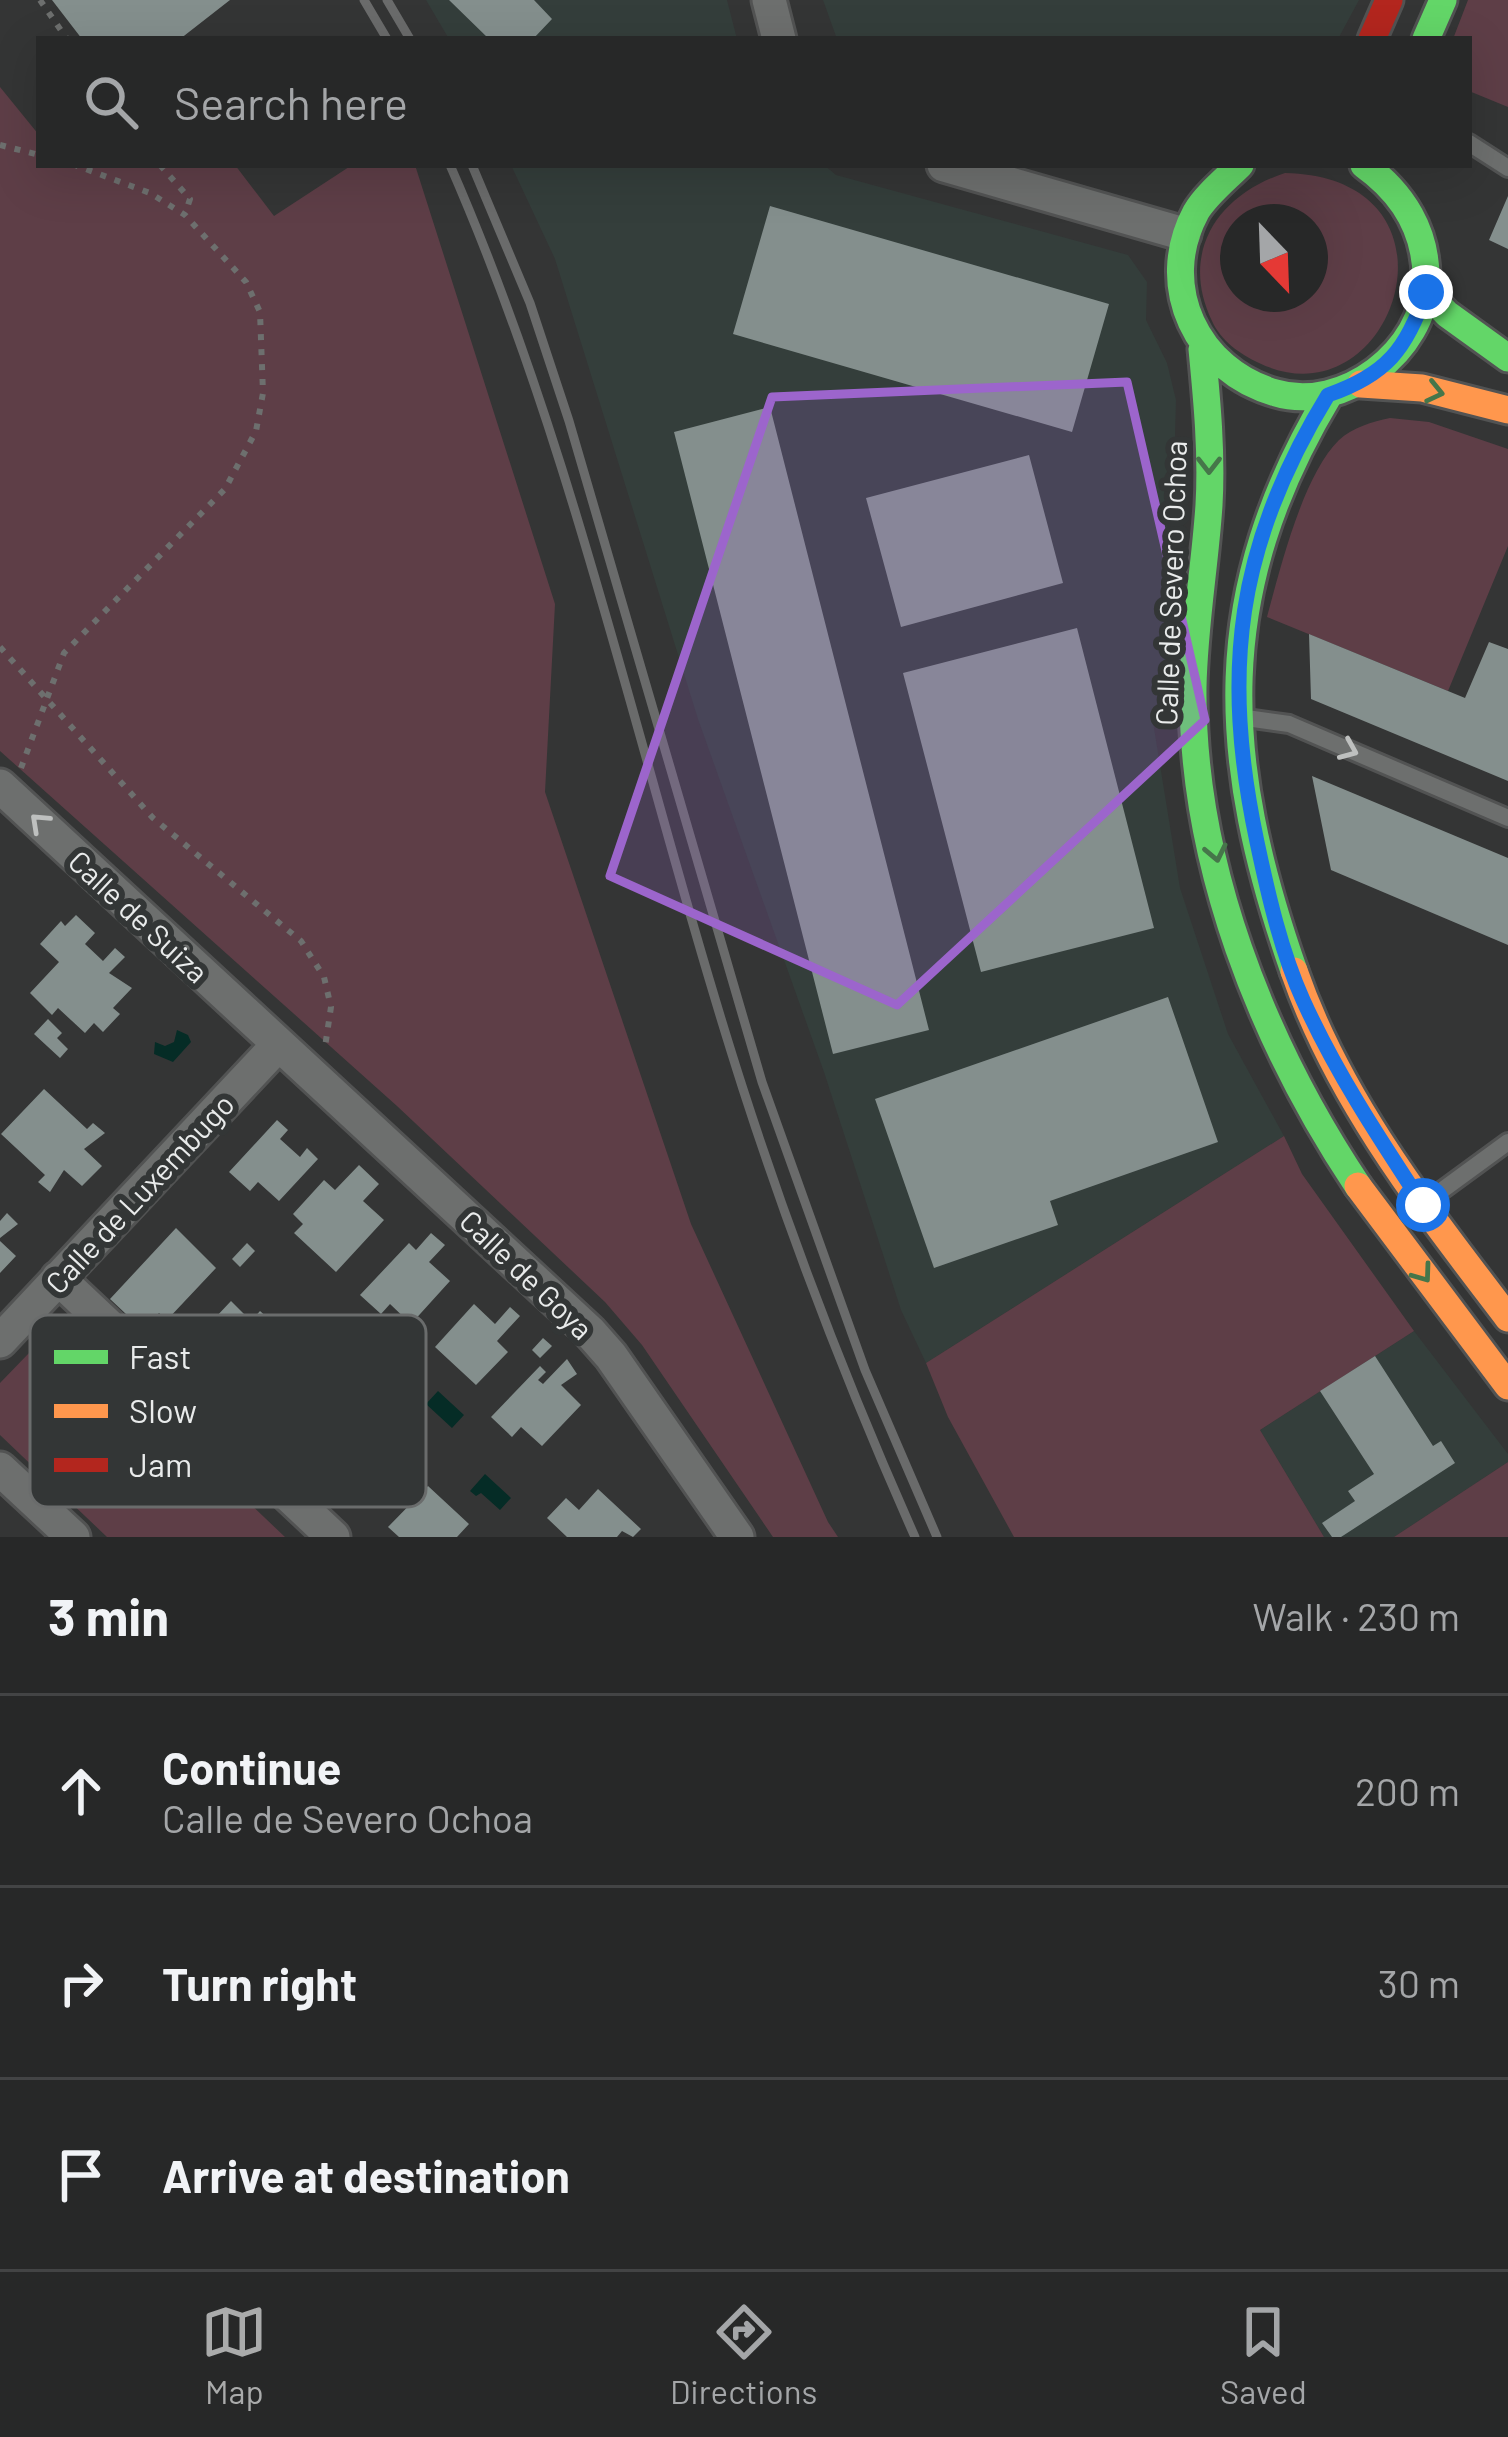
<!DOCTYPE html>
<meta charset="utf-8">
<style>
:root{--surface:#272828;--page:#333434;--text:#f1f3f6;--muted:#a4a6a8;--line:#434445;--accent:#aaabab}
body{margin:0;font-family:Barlow,sans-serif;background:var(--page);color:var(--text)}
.compass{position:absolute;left:1220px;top:204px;width:108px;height:108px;border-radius:50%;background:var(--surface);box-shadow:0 12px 48px #0002;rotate:157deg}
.stop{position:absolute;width:36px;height:36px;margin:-27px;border:9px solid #1a73e8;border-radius:50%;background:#fff}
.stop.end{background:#1a73e8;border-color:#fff;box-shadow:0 3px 12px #0008}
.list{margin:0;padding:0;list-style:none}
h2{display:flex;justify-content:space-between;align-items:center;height:156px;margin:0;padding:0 48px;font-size:51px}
h2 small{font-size:39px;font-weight:400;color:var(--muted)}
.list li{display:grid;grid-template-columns:78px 1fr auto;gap:36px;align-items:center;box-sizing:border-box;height:192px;padding:0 48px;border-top:3px solid var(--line)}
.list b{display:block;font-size:45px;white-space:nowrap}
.list p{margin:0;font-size:39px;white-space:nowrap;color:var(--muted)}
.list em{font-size:39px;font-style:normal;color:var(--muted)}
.icon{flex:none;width:66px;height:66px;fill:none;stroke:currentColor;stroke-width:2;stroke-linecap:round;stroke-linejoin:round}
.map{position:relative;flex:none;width:1508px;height:1537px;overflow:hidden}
.search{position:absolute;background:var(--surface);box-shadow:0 12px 48px #0002;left:36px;right:36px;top:36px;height:132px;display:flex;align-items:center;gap:30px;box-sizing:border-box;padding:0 42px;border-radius:0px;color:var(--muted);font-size:45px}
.sheet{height:732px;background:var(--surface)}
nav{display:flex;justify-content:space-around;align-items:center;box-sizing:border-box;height:168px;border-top:3px solid var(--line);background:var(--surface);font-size:33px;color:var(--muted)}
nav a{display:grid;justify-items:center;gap:6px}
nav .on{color:var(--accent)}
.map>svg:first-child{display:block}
.built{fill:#343e3b}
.green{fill:#5e3e47;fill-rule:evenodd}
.water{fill:#052c26}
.building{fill:#848f8d}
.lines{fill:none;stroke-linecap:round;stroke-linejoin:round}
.lane-casing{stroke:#525353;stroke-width:22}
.street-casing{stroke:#525353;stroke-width:39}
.fast-casing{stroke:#525353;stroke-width:33}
.slow-casing{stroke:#525353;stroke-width:33}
.jam-casing{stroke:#525353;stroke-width:33}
.path{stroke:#6d6f6e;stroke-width:6;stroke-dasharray:6 9;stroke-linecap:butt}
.lane{stroke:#6d6f6e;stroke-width:16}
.street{stroke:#6d6f6e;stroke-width:33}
.fast{stroke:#63d668;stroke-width:27}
.slow{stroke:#ff974d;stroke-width:27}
.jam{stroke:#b3261e;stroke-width:27}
.rail{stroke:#6a6b6b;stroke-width:9}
.oneway{stroke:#46764a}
.oneway2{stroke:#bec0bf}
.route{stroke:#1a73e8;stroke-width:15}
.marked{fill:#9c65cc;fill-opacity:0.2;stroke:#9c65cc;stroke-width:9;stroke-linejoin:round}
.labels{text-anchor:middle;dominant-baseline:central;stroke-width:12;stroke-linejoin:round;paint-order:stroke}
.street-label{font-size:30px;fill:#e9ebeb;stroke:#333636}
.key{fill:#333636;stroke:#6a6c6c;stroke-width:3}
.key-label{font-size:33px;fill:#e9ebeb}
</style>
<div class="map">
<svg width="1508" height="1537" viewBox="0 0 1508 1537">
<rect width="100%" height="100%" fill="#343535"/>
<!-- built -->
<path class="built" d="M426,0h301l10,39h-288z
M823,0h536l-21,39h-501z
M511,165h313l12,10 292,80 19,27 -1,38 21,43 9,37 -9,323 -14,-1 27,166 48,146 56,102 -358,227 -25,-53 -77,-238 -126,-353 -143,-460z
M1414,1331l94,123v8l-114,75h-70l-64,-107z"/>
<!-- green -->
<path class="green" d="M1468,0h40v107l-39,-16v-52h-16z
M0,87l39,48v30h196l39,51 78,-51h63l140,439 -10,188 146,432 137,298 10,15h-65l-131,-192 -37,-43 -208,-196 -397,-355z
M1285,173c192,4 109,255 -26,190 -19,-9 -38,-22 -47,-42 -33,-69 6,-126 73,-148zM1238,222h72v72h-72z
M1390,418l39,4 79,27v97l-60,145 -181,-74c13,-48 36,-142 72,-177 14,-13 33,-18 51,-22z
M1284,1136l18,38 112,157 -154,99 64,107h-310l-66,-120 -22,-54z
M59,1322l226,215h-178l-107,-102v-52z
M1508,1462v75h-114z"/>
<!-- water -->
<path class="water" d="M177,1030l11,5 3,7 -18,20 -19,-8 1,-12 10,4 9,-4z
M438,1391l26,24 -12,13 -26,-24z
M485,1474l26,24 -11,12 -19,-17 -5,3 -6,-5z"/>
<!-- building -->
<path class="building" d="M52,0h178l-50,39h-98z
M449,0h85l18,19 -19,20h-44z
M1508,196v53l-19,-9z
M770,206l339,98 -37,128 -339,-98z
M770,407l159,623 -96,24 -159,-622z
M1029,455l34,128 -162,44 -35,-129z
M1077,628l77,300 -173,44 -78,-299z
M1309,634l156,64 24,-56 19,7v132l-197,-82z
M1312,776l196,82v87l-177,-75z
M76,915l19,18 -10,11 18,17 12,-13 10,9 -16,16 23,15 -19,20 7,6 -17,18 -9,-9 -9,10 -27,-25 -6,7 -22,-22 29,-31 -19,-18 21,-23 4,5z
M1168,997l50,145 -168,59 8,24 -124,43 -59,-169z
M48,1019l14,14 -5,5 11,11 -8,9 -26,-24z
M44,1089l43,40 6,-6 12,10 -21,16 18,17 -20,20 -18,-16 -14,22 -12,-10 7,-7 -44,-41z
M277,1120l11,10 -8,9 20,18 7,-9 11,11 -39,42 -21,-19 -8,9 -21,-19z
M359,1165l20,19 -16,17 21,19 -48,52 -42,-39 9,-9 -10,-10 31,-34 11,10z
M7,1213l11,11 -18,14v-17z
M176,1228l40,40 -49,52 -8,-7 -16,17 -33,-31z
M431,1233l14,12 -16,17 21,19 -39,43 -21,-20 -9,10 -21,-19 49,-52 7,7z
M0,1241l16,15 -16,17z
M247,1243l8,8 -15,16 -8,-8z
M231,1301l20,20 9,-10 21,19 -40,43 -42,-38z
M474,1304l21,20 15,-17 10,9 -23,25 11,11 -32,33 -41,-38z
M543,1338l9,8 -12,12 -8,-8z
M1375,1356l58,90 8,-5 14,22 -114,74h-9l-10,-14 33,-22 -7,-10 26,-17 -54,-83z
M567,1359l10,15 -16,11 20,20 -39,41 -21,-19 -9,10 -21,-20 49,-51 6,6 -8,8 5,4z
M428,1486l41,38 -12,13h-58l-11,-10z
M598,1489l43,40 -8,8 -11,-6 -5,6h-50l-20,-19 19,-20 13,12z"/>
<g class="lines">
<defs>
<path id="lane" d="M1469,143l39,25
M1239,717l50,7 219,94
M1426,1202l82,-60"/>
<path id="street" d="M769,0l10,39
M944,165l240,69
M0,786l589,545 22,25 126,181
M58,1278l275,259
M0,1341l278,-296
M0,1469l73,68"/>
<path id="fast" d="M1426,39l17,-39
M1240,165c-14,14 -34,30 -44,47 -40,74 1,159 80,181 67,20 149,-42 150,-112 1,-49 -23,-88 -62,-116
M1426,292l21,22 61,44
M1202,349c5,52 10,104 7,156 -4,61 -15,121 -16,182 -2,176 69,355 165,499
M1294,971c-74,-212 -84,-378 35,-576"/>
<path id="slow" d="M1361,384l61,4 86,22
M1294,971c45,130 132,239 214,347
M1358,1186l150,200"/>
<path id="jam" d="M1372,39l17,-39"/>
</defs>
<!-- lane casing -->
<use href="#lane" class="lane-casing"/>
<!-- street casing -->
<use href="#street" class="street-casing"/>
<!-- fast casing -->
<use href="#fast" class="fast-casing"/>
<!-- slow casing -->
<use href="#slow" class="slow-casing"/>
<!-- jam casing -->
<use href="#jam" class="jam-casing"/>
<!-- path -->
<path class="path" d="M40,0l27,39
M0,145l39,10
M160,165l30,34 -5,15
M0,647l153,171 148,123 23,36 7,30 -6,40
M21,768l43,-115 161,-164 31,-58 7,-38 -3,-81 -14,-30 -61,-67 -35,-22 -75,-28"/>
<!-- lane -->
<use href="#lane" class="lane"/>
<!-- street -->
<use href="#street" class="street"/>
<!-- fast -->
<use href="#fast" class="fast"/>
<!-- slow -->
<use href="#slow" class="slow"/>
<!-- jam -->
<use href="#jam" class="jam"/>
<!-- rail -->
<path class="rail" d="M364,0l23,39
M387,0l23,39
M450,165c130,297 194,616 293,924 49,152 107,302 172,448
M472,165l58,138 39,118 193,661 103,288 72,167"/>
</g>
<!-- one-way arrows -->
<defs><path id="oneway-chevron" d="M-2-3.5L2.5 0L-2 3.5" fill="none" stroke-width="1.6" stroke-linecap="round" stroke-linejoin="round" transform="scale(3)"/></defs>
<g class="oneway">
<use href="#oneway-chevron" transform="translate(1435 392) rotate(13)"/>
<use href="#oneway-chevron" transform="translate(1209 465) rotate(90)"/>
<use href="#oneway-chevron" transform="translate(1216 853) rotate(78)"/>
<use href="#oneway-chevron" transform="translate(1423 1274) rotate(54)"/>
</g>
<g class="oneway2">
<use href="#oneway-chevron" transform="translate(1349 750) rotate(23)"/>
<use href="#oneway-chevron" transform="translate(39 822) rotate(-137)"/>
</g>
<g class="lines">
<!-- route -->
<path class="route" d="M1423,1205c-44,-67 -87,-132 -120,-205 -22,-49 -35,-106 -46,-158 -36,-170 -21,-297 71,-447 58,-20 79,-46 98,-103"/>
</g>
<!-- marked area -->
<path class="marked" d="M1127,382l78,338 -308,285 -287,-129 162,-479z"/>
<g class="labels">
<!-- street labels -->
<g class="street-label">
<text transform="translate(1170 583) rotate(-88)">Calle de Severo Ochoa</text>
<text transform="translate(139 916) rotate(43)">Calle de Suiza</text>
<text transform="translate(139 1193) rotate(-47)">Calle de Luxembugo</text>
<text transform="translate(527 1274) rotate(44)">Calle de Goya</text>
</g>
</g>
<!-- legend -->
<rect x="30" y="1315" width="396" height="192" rx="18" class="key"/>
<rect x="54" y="1350" width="54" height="14" fill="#63d668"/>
<rect x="54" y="1404" width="54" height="14" fill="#ff974d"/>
<rect x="54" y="1458" width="54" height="14" fill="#b3261e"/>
<g class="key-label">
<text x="129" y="1369">Fast</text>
<text x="129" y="1423">Slow</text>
<text x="129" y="1477">Jam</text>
</g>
</svg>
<svg class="compass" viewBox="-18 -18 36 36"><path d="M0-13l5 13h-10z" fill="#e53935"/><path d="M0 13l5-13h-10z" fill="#a4a6a8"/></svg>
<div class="stop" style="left:1423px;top:1205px"></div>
<div class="stop end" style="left:1426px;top:292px"></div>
<div class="search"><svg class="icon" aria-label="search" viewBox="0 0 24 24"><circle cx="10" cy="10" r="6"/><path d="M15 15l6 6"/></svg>Search here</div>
</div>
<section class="sheet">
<h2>3 min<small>Walk · 230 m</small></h2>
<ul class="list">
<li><svg class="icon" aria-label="ahead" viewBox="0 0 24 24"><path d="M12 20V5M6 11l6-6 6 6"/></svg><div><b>Continue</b><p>Calle de Severo Ochoa</p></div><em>200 m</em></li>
<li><svg class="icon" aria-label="right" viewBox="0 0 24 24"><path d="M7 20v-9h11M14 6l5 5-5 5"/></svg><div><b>Turn right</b></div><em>30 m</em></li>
<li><svg class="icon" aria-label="arrive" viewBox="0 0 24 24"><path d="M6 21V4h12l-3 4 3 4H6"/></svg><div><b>Arrive at destination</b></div></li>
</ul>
</section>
<nav>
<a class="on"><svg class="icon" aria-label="map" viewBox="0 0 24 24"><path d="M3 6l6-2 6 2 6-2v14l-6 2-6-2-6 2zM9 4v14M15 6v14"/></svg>Map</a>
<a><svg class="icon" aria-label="directions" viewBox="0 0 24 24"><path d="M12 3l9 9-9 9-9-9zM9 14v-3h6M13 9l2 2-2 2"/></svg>Directions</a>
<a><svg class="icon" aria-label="saved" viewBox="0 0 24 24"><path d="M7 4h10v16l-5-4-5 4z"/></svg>Saved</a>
</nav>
